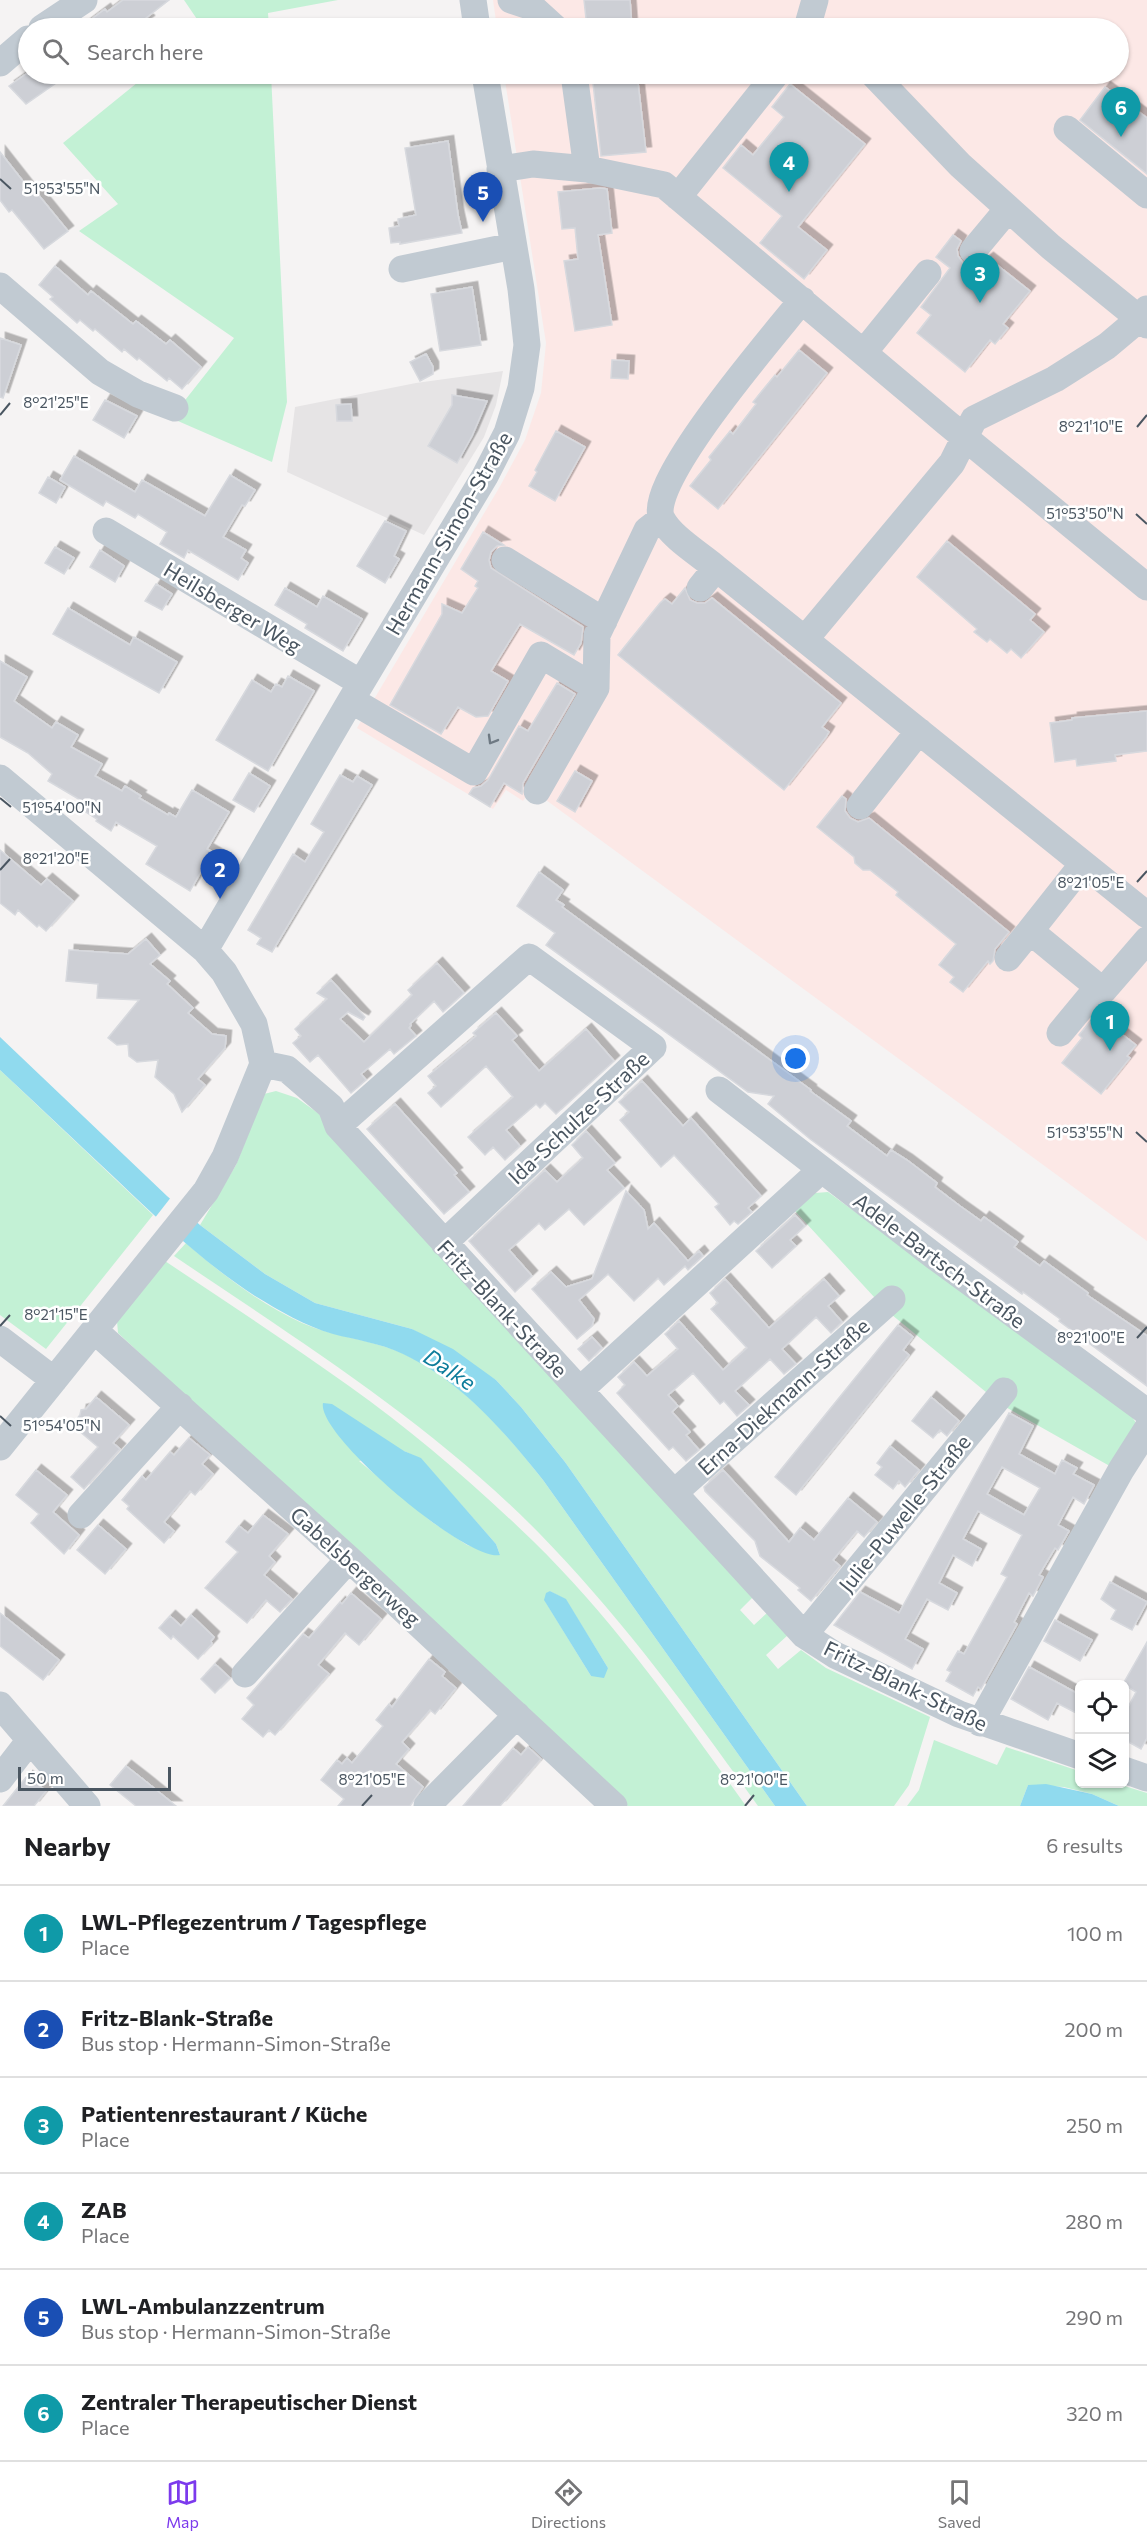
<!DOCTYPE html>
<meta charset="utf-8">
<style>
:root{--surface:#fff;--page:#f6f6f6;--text:#202124;--muted:#757577;--line:#e0e0e0;--accent:#7c3aed}
body{margin:0;font-family:Commissioner,sans-serif;background:var(--page);color:var(--text)}
.controls{position:absolute;right:18px;bottom:18px;display:grid;overflow:hidden;border-radius:9px;box-shadow:0 2px 4px #0004}
.controls button{width:54px;height:54px;display:grid;place-items:center;padding:0;border:0;border-bottom:2px solid var(--line);background:var(--surface);color:var(--text);font:30px sans-serif}
.scale{position:absolute;left:18px;bottom:15px;width:153px;box-sizing:border-box;padding-left:6px;border:3px solid #4a5661;border-top:0;font-size:16px;line-height:21px;white-space:nowrap;color:#4a5661;-webkit-text-stroke:4px #fff;paint-order:stroke}
.you{position:absolute;left:796px;top:1059px;width:21px;height:21px;margin:-15px;border:4px solid #fff;border-radius:50%;background:#1a73e8;box-shadow:0 0 0 9px #1a73e833}
.badge{display:grid;place-items:center;width:39px;height:39px;border-radius:50%;background:var(--accent);color:#fff;font-size:20px;font-weight:700}
.pin{position:absolute;translate:-50% -50px;filter:drop-shadow(0 2px 3px #0008)}
.pin::after{content:'';position:absolute;top:32px;width:21px;height:18px;background:inherit;clip-path:polygon(0 0,100% 0,50% 100%)}
.list{margin:0;padding:0;list-style:none}
h2{display:flex;justify-content:space-between;align-items:center;height:78px;margin:0;padding:0 24px;font-size:26px}
h2 small{font-size:20px;font-weight:400;color:var(--muted)}
.list li{display:grid;grid-template-columns:39px 1fr auto;gap:18px;align-items:center;box-sizing:border-box;height:96px;padding:0 24px;border-top:2px solid var(--line)}
.list b{display:block;font-size:22px;white-space:nowrap}
.list p{margin:0;font-size:20px;white-space:nowrap;color:var(--muted)}
.list em{font-size:20px;font-style:normal;color:var(--muted)}
.icon{flex:none;width:33px;height:33px;fill:none;stroke:currentColor;stroke-width:2;stroke-linecap:round;stroke-linejoin:round}
.map{position:relative;flex:none;width:1147px;height:1806px;overflow:hidden}
.search{position:absolute;background:var(--surface);box-shadow:0 2px 4px #0004;left:18px;right:18px;top:18px;height:66px;display:flex;align-items:center;gap:15px;box-sizing:border-box;padding:0 21px;border-radius:33px;color:var(--muted);font-size:22px}
.sheet{height:654px;background:var(--surface)}
nav{display:flex;justify-content:space-around;align-items:center;box-sizing:border-box;height:84px;border-top:2px solid var(--line);background:var(--surface);font-size:16px;color:var(--muted)}
nav a{display:grid;justify-items:center;gap:3px}
nav .on{color:var(--accent)}
.map>svg:first-child{display:block}
.education{fill:#e6e4e5}
.medical{fill:#fce8e6}
.green{fill:#c3f1d5;fill-rule:evenodd}
.water{fill:#90daee}
.pier{fill:#f5f3f3}
.building{fill:#cdcfd5;stroke:#d7d9de;stroke-width:1.5;fill-rule:evenodd;filter:url(#shadow)}
.lines{fill:none;stroke-linecap:round;stroke-linejoin:round}
.minor{stroke:#c1cad2;stroke-width:27}
.oneway{stroke:#6e7983}
.ticks{fill:none;stroke:#4a5661;stroke-width:2}
.labels{text-anchor:middle;dominant-baseline:central;stroke-width:5;stroke-linejoin:round;paint-order:stroke}
.street-label{font-size:21px;fill:#4a5661;stroke:#fff}
.water-label{font-size:22px;font-style:italic;fill:#0c7c9b;stroke:#fff}
.ticks-label{font-size:15px;text-anchor:middle;fill:#4a5661;stroke:#fff;stroke-width:5;stroke-linejoin:round;paint-order:stroke}
</style>
<div class="map">
<svg width="1147" height="1806" viewBox="0 0 1147 1806">
<defs>
<filter id="shadow"><feDropShadow dx="5.5" dy="-5.5" stdDeviation="0" flood-color="#0004"/></filter>
</defs>
<rect width="100%" height="100%" fill="#f5f3f3"/>
<!-- education -->
<path class="education" d="M503,371l-7,34 -12,32 -60,98 -137,-63 8,-65 121,-24z"/>
<!-- medical -->
<path class="medical" d="M493,0h654v1241l-616,-452 -8,12 -17,-11 -13,19 -136,-81 142,-240 26,-48 16,-47 5,-50 -42,-269h614v-46h-621z"/>
<!-- green -->
<path class="green" d="M184,0h154l-70,13 1,15h-66z
M148,74h123l16,328 -15,60 -101,-44 63,-80 -155,-107 39,-27 -55,-61z
M0,1070l153,145 -107,134 -46,-34z
M276,1091l21,7 25,18 431,481 -13,13 14,15 13,-12 21,22 -22,20 12,14 23,-19 25,18 104,49 -21,68 -15,21h-87l-242,-344 -44,-55 -25,-27 -84,-51 -97,-26 -50,-29 -65,-49 36,-60 28,-71z
M828,1192l301,220 7,11 -21,46 -113,-64 -10,-8 -106,-87 -91,-99 20,-18z
M186,1243c34,30 74,61 116,80 32,14 68,16 100,30 60,28 101,77 141,127l232,326h-17c-68,-95 -137,-189 -219,-273 -107,-109 -238,-191 -365,-277z
M165,1261c61,41 124,82 184,125 65,46 127,100 184,155 81,79 147,173 213,265h-118l-510,-473 -1,-12zM404,1451l17,8 75,85 4,11 -33,-10 -35,-23 -73,-61zM550,1591l16,9 42,68 -17,8 -46,-75z
M934,1740l63,25 9,-18 73,24 1,13h38l29,9v13h-28l-27,-12 -28,-7 -36,-2 -8,21h-113l12,-16z"/>
<!-- water -->
<path class="water" d="M0,1037l167,159 33,29 65,49 50,29 97,26 41,20 43,31 25,27 44,55 242,344h-32l-232,-326c-40,-50 -81,-98 -140,-126 -23,-11 -47,-14 -70,-20 -28,-8 -53,-23 -78,-38 -51,-33 -95,-75 -139,-117 -39,-36 -77,-73 -116,-109z
M323,1403l9,1 72,47 17,7 75,86 4,11c-32,8 -184,-120 -177,-152z
M550,1591l16,8 42,69 -4,10 -13,-2 -47,-76 2,-7z
M1046,1784l46,10 27,12h-99l8,-21z"/>
<!-- pier -->
<path class="pier" d="M172,1196l8,7 -18,23 -8,-7z"/>
<!-- building -->
<path class="building" d="M123,0h46l-23,18 3,3 -10,7h-59l25,-19 2,3z
M584,0h46l2,28h-45z
M26,74h43l-43,30 -17,-18z
M592,74h45l9,78 -45,4z
M790,84l75,60 -67,83 29,23 -23,29 -44,-36 22,-27 -59,-48 18,-23 12,10 31,-38 -12,-10z
M1105,87l42,31v56l-67,-54z
M448,141l10,74 4,18 -62,11v-2l-9,1 -2,-15 10,-2 -1,-7 18,-4 -11,-67z
M0,152l33,42 3,-2 32,39 -24,18 -32,-39 -3,2 -9,-12z
M600,188l7,1 5,44 -14,2 14,90 -37,6 -11,-70 14,-2 -3,-31 -13,1 -4,-37z
M953,235l8,6 -4,8 1,7 5,7 8,4 7,-1 10,-8 42,33 -27,33 5,4 -13,16 -5,-4 -25,32 -48,-39 14,-18 -10,-8 29,-39 -14,-11z
M55,266l33,29 3,-4 42,33 3,-3 30,23 4,-4 31,27 -19,22 -13,-11 -2,3 -28,-23 -2,2 -13,-11 -2,3 -27,-23 -2,2 -13,-11 -3,3 -27,-24 3,-2 -14,-12z
M472,287l9,58 -41,6 -9,-57z
M0,338l21,7 -18,53 -3,-1z
M799,350l28,23 -109,136 -28,-23 21,-26 -2,-3 21,-26 3,3 23,-30 -3,-2 22,-27 2,2z
M426,354l7,13v7l-13,7 -10,-19z
M612,360l17,1 -1,18 -17,-1z
M452,395l35,6 -15,35 -15,27 -29,-17 24,-41z
M105,400l32,16 -13,22 -31,-18z
M351,404l1,17h-15l-1,-16z
M556,431l29,16 -30,54 -26,-15 8,-14 -2,-2z
M74,456l61,36 7,-12 63,36 25,-41 25,15 -10,16 -3,-1 -19,32 23,13 -5,8 7,5 -10,17 -50,-30 -4,8 -24,-14 7,-12 -29,-18 -3,4 -29,-17 -3,5 -43,-26z
M48,477l17,10 -9,16 -17,-10z
M385,521l21,10 -12,25 5,3 -14,24 -28,-17z
M483,532l21,13 -7,1 -6,6 -2,8 2,8 92,59 -2,16 -7,12 -54,-31 -29,47 17,10 -20,35 -12,1 -18,-10 -17,27 -51,-29 52,-91v-10l20,9 16,-25 -3,-2 3,-5 -17,-12z
M947,541l88,73 -5,6 14,12 -23,26 -10,-9 -4,4 -17,-14 -3,3 -13,-10 3,-3 -60,-52z
M55,547l19,11 -10,16 -19,-11z
M100,550l24,16 -9,16 -25,-15z
M156,584l16,10 -10,16 -17,-9z
M285,588l32,19 6,-11 39,23 -19,32 -38,-23 2,-4 -32,-19z
M685,588l5,12 7,3h8l7,-5 129,105 -19,24 7,5 -3,5 -42,53 -166,-135 42,-52 5,-4 7,5z
M68,608l62,37 4,-8 43,25 -18,31 -106,-59z
M0,661l27,16 -13,24 38,27 4,-6 22,13 -7,12 31,17 -7,12 27,15 3,-5 16,10 -2,2 29,17 1,-2 7,4 16,-27 37,22 -22,37 14,8 -11,17 -8,-4 -12,21 -44,-27 11,-18 -41,-24 -5,9 -15,-10 1,-2 -19,-12 4,-6 -34,-20 4,-7 -24,-21 -28,-16z
M288,676l26,15 -46,80 -52,-31 36,-60 19,12 5,-8 6,3z
M557,683l18,11 -52,89 -1,11 -18,-11 -14,24 -21,-13 4,-6 8,-2 7,-6 31,-54 9,5z
M1147,711v40l-32,4 1,6 -39,5 -1,-7 -21,3 -5,-39 22,-3v-2z
M575,771l17,10 -17,31 -18,-11z
M249,773l21,13 -16,26 -21,-12z
M340,775l13,7 4,-6 15,9 -100,167 -15,-8 4,-6 -13,-8 45,-76 12,8 19,-30 -13,-8z
M842,796l4,3 -1,12 5,7 8,4 11,-4 140,114 -14,17 -2,12 -3,3 -2,-3 -25,31 -13,-10 4,-5 -15,-12 17,-21 -60,-49 2,-3 -28,-22h-7l-8,-7 -1,-6 -37,-30z
M0,850l41,35 6,-6 26,22 -27,30 -7,-6 -2,2 -19,-17 -3,5 -15,-12z
M539,872l24,18 -7,10 8,5 -2,2 249,183 -1,1 41,30 -4,5 40,30 4,-6 16,10 30,23 -2,4 25,19 21,15 3,-4 34,25 -4,5 26,19 4,-5 44,32 -1,2 60,41v50l-88,-65 1,-2 -37,-27 -1,2 -212,-155 -42,-35 6,-8 -26,-4 -202,-147 9,-12 -38,-27z
M146,939l14,16 -10,9 20,17 -3,3 26,24 -5,5 24,21 14,2 -1,12 -27,31 7,6 -23,27 -8,-18 -19,-17 3,-17 -21,2 -8,-6 -1,-12 -11,1 -9,-7 31,-38 -42,-2 1,-14 -32,-3 3,-31 59,4z
M437,963l27,30 -21,19 -9,-11 -24,23 1,1 -2,3 7,8 -22,18 -4,-5 -29,25 5,6 -15,13 -33,-38 -8,7 -17,-19 8,-7 -6,-7 32,-30 -10,-6 14,-13 34,37 -2,3 -15,-8 -8,7 24,23 48,-47 -4,-5z
M496,1013l21,23 -5,4 27,31 47,-42 28,32 -58,53 -11,-11 -5,5 -4,-4 -30,26 14,16 -15,14 -12,-13 -8,8 -17,-18 45,-40 -27,-31 -45,41 -13,-14 8,-7 -8,-10 48,-40 -3,-3z
M1096,1014l40,31 -9,11 3,2 -29,36 -39,-31 20,-25 -3,-3z
M642,1081l41,45 8,-8 70,78 -13,12 4,4 -14,12 -4,-3 -4,4 -15,-18 4,-3 -45,-49 -13,12 -41,-47 9,-8 -10,-10z
M395,1104l62,69 -3,2 15,17 -25,22 -77,-85z
M586,1131l29,32 -8,7 17,18 -40,37 -15,-16 -24,21 -6,-7 -30,27 23,26 -17,16 -46,-51 76,-71 12,12 26,-24 -11,-13z
M626,1191l18,19 4,19 6,-6 34,38 11,-10 4,5 -15,14 -3,-4 -21,19 -6,-7 -24,23 -26,-27 -29,26 15,19 -2,7 -15,13 -45,-50 19,-17 15,15 26,-8z
M795,1215l10,11 -15,14 6,6 -24,22 -16,-17z
M725,1279l44,49 55,-49 15,17 -11,10 14,16 -11,11 -15,-16 -34,32 14,15 -12,10 -14,-15 -35,32 14,14 -12,11 -13,-15 -4,3 -27,-31 -25,22 10,11 -6,6 18,20 -4,3 13,15 -13,11 -13,-14 -4,3 -52,-57 8,-8 -7,-8 16,-15 13,14 31,-27 -13,-15 14,-13 44,49 24,-22 -36,-39 7,-6 -8,-10z
M898,1325l15,12 -10,13 6,5 -113,140 -21,-18z
M592,1337l10,11 -13,13 -11,-12z
M96,1397l33,28 -16,18 7,6 -36,40 -13,-12 27,-30 -26,-22 8,-10 1,-5 5,-1z
M931,1397l28,24 -12,15 -7,-6 -7,8 -21,-17z
M1009,1413l24,13 -14,28 36,20 7,-14 15,8 -4,6 21,11 -10,19 -11,-7 -15,28 11,6 -11,19 -3,-2 -16,27 4,2 -10,19 -4,-3 -15,29 3,2 -36,65 -3,-2 -5,9 -27,-15 5,-9 -4,-2 11,-19 6,3 43,-77 -6,-3 21,-39 -44,-24 -15,28 18,10 -9,17 -19,-11 -14,28 18,10 -9,17 -21,-11 -22,40 18,10 -11,20 -78,-44 26,-33 39,21zM1002,1467l38,21 -16,27 -37,-21z
M189,1438l21,17 -8,9 11,10 -18,21 -5,-4 -26,31 10,9 -10,12 -37,-34 2,-3 -7,-6 20,-24 4,4 24,-28 4,3z
M890,1446l29,24 -14,17 -6,-6 -6,8 -18,-14 7,-8 -5,-4z
M36,1470l31,25 -14,17 26,23 -15,19 -33,-31 8,-9 -23,-19z
M723,1470l66,72 11,-14 14,12 34,-42 29,24 -13,15 -7,-6 -24,29 7,6 -29,35 -13,-11 2,-2 -40,-32 -5,-15 -50,-50 -1,-4z
M263,1515l25,19 -19,22 6,6 -11,13 28,24 -12,13 -14,-12 -19,23 -42,-35 33,-36 -12,-10 13,-16 9,7z
M98,1525l28,24 -21,25 -28,-24z
M1110,1582l37,20 -15,28 -21,-11 5,-9 -15,-11z
M351,1593l30,26 -22,26 -14,-12 -27,32 11,9 -54,61 -6,-5 -6,7 -21,-18 12,-14 -7,-7 56,-64 6,4 31,-36 2,2z
M0,1613l59,47 -16,20 -43,-34z
M191,1615l23,22 -3,4 1,3 -14,15 -25,-23 -2,3 -12,-11 11,-12 11,10z
M1055,1620l37,20 -12,21 -36,-20z
M1147,1642v96l-6,11 -16,-9v-27l11,-21 -13,-8z
M429,1659l16,13 -3,4 14,12 -21,26 -5,-4 -28,32 7,7 -13,15 27,23 -13,19h-72l6,-7 -23,-19 16,-20 5,4 5,-6 5,5 31,-37 -7,-6 13,-16 3,3z
M215,1664l15,14 -15,15 -14,-14z
M1029,1667l51,28v20l-23,-12 -9,17 -37,-21z
M528,1747l13,12 -41,47h-37l50,-58 8,7z
M126,1766l18,14 32,26h-40l-26,-21z
M27,1776l19,15 -12,15h-31z"/>
<g class="lines">
<!-- minor -->
<path class="minor" d="M473,0l4,28
M511,0l21,7 23,21
M42,28l42,-28
M807,28l8,-28
M0,63l28,-24
M574,74l13,95
M873,74l87,91 91,82 96,78
M1067,129l80,66
M500,169l33,-5 54,5 77,16 283,238 200,164
M678,197l98,-123
M973,251l35,-42
M402,269l111,-23
M0,286l100,86 38,22 37,14
M802,300c-25,32 -159,185 -140,219 9,18 39,36 54,49l431,347
M864,352l64,-79
M106,531l255,152
M505,560l99,61
M700,588l16,-20
M806,638l146,-175 22,-44 81,-40 52,-33 32,-27 8,-10
M351,700l123,72 67,-117 55,33
M0,778l205,172 19,22 30,52 9,40
M537,791l59,-103 1,-53 50,-105 14,-11
M860,806l59,-75
M1083,864l-53,67 73,60 44,-51
M205,950l146,-250 134,-224 22,-43 14,-45 6,-43 -6,-56 -36,-215
M1008,958l22,-27
M1060,1033l38,-46
M263,1064l24,5 44,38 7,19 466,509 31,20 124,59 121,42
M719,1090l215,166 213,156
M338,1126l191,-169 124,90 -209,196
M94,1330l255,229 265,247
M0,1339l54,41
M580,1390l241,-220
M0,1447l206,-256 19,-34 38,-93
M674,1493l218,-194
M81,1515l99,-109
M804,1635l200,-244
M245,1674l104,-115
M0,1705l87,101
M980,1723l141,-253 26,-41
M1124,1770l23,8
M0,1779l30,-39
M427,1806l90,-91"/>
</g>
<!-- one-way arrows -->
<defs><path id="oneway-chevron" d="M-2-3.5L2.5 0L-2 3.5" fill="none" stroke-width="1.6" stroke-linecap="round" stroke-linejoin="round" transform="scale(1.5)"/></defs>
<use class="oneway" href="#oneway-chevron" transform="translate(492 740) rotate(120)"/>
<!-- ticks -->
<path class="ticks" d="M0,179l11,10M0,415l10,-12M1137,427l10,-12M1136,514l11,10M0,798l11,9M0,870l10,-11M1137,882l10,-11M1136,1132l11,10M0,1326l10,-11M1137,1338l10,-11M0,1416l11,10M362,1806l10,-11M745,1806l9,-11"/>
<g class="labels">
<!-- street labels -->
<g class="street-label">
<text transform="translate(448 533) rotate(-60)">Hermann-Simon-Straße</text>
<text transform="translate(233 607) rotate(31)">Heilsberger Weg</text>
<text transform="translate(578 1117) rotate(-43)">Ida-Schulze-Straße</text>
<text transform="translate(940 1260) rotate(37)">Adele-Bartsch-Straße</text>
<text transform="translate(503 1308) rotate(47)">Fritz-Blank-Straße</text>
<text transform="translate(783 1396) rotate(-42)">Erna-Diekmann-Straße</text>
<text transform="translate(904 1513) rotate(-51)">Julie-Puwelle-Straße</text>
<text transform="translate(356 1566) rotate(42)">Gabelsbergerweg</text>
<text transform="translate(906 1685) rotate(26)">Fritz-Blank-Straße</text>
</g>
<!-- water labels -->
<g class="water-label">
<text transform="translate(450 1369) rotate(33)">Dalke</text>
</g>
</g>
<g class="ticks-label">
<text x="62" y="194">51°53'55"N</text>
<text x="56" y="408">8°21'25"E</text>
<text x="1091" y="432">8°21'10"E</text>
<text x="1085" y="519">51°53'50"N</text>
<text x="62" y="813">51°54'00"N</text>
<text x="56" y="864">8°21'20"E</text>
<text x="1091" y="888">8°21'05"E</text>
<text x="1085" y="1138">51°53'55"N</text>
<text x="56" y="1320">8°21'15"E</text>
<text x="1091" y="1343">8°21'00"E</text>
<text x="62" y="1431">51°54'05"N</text>
<text x="372" y="1785">8°21'05"E</text>
<text x="754" y="1785">8°21'00"E</text>
</g>
</svg>
<div class="controls">
<button><svg class="icon" aria-label="locate" viewBox="0 0 24 24"><circle cx="12" cy="12" r="6"/><path d="M12 2v4M12 18v4M2 12h4M18 12h4"/></svg></button>
<button><svg class="icon" aria-label="layers" viewBox="0 0 24 24"><path d="M12 4l9 5-9 5-9-5zM3 14l9 5 9-5"/></svg></button>
</div>
<div class="scale">50 m</div>
<div class="you"></div>
<div class="pin badge" style="left:1110px;top:1051px;background:#0f9aa8">1</div>
<div class="pin badge" style="left:220px;top:899px;background:#1a4fb4">2</div>
<div class="pin badge" style="left:980px;top:303px;background:#0f9aa8">3</div>
<div class="pin badge" style="left:789px;top:192px;background:#0f9aa8">4</div>
<div class="pin badge" style="left:483px;top:222px;background:#1a4fb4">5</div>
<div class="pin badge" style="left:1121px;top:137px;background:#0f9aa8">6</div>
<div class="search"><svg class="icon" aria-label="search" viewBox="0 0 24 24"><circle cx="10" cy="10" r="6"/><path d="M15 15l6 6"/></svg>Search here</div>
</div>
<section class="sheet">
<h2>Nearby<small>6 results</small></h2>
<ul class="list">
<li><span class="badge" style="background:#0f9aa8">1</span><div><b>LWL-Pflegezentrum / Tagespflege</b><p>Place</p></div><em>100 m</em></li>
<li><span class="badge" style="background:#1a4fb4">2</span><div><b>Fritz-Blank-Straße</b><p>Bus stop · Hermann-Simon-Straße</p></div><em>200 m</em></li>
<li><span class="badge" style="background:#0f9aa8">3</span><div><b>Patientenrestaurant / Küche</b><p>Place</p></div><em>250 m</em></li>
<li><span class="badge" style="background:#0f9aa8">4</span><div><b>ZAB</b><p>Place</p></div><em>280 m</em></li>
<li><span class="badge" style="background:#1a4fb4">5</span><div><b>LWL-Ambulanzzentrum</b><p>Bus stop · Hermann-Simon-Straße</p></div><em>290 m</em></li>
<li><span class="badge" style="background:#0f9aa8">6</span><div><b>Zentraler Therapeutischer Dienst</b><p>Place</p></div><em>320 m</em></li>
</ul>
</section>
<nav>
<a class="on"><svg class="icon" aria-label="map" viewBox="0 0 24 24"><path d="M3 6l6-2 6 2 6-2v14l-6 2-6-2-6 2zM9 4v14M15 6v14"/></svg>Map</a>
<a><svg class="icon" aria-label="directions" viewBox="0 0 24 24"><path d="M12 3l9 9-9 9-9-9zM9 14v-3h6M13 9l2 2-2 2"/></svg>Directions</a>
<a><svg class="icon" aria-label="saved" viewBox="0 0 24 24"><path d="M7 4h10v16l-5-4-5 4z"/></svg>Saved</a>
</nav>
